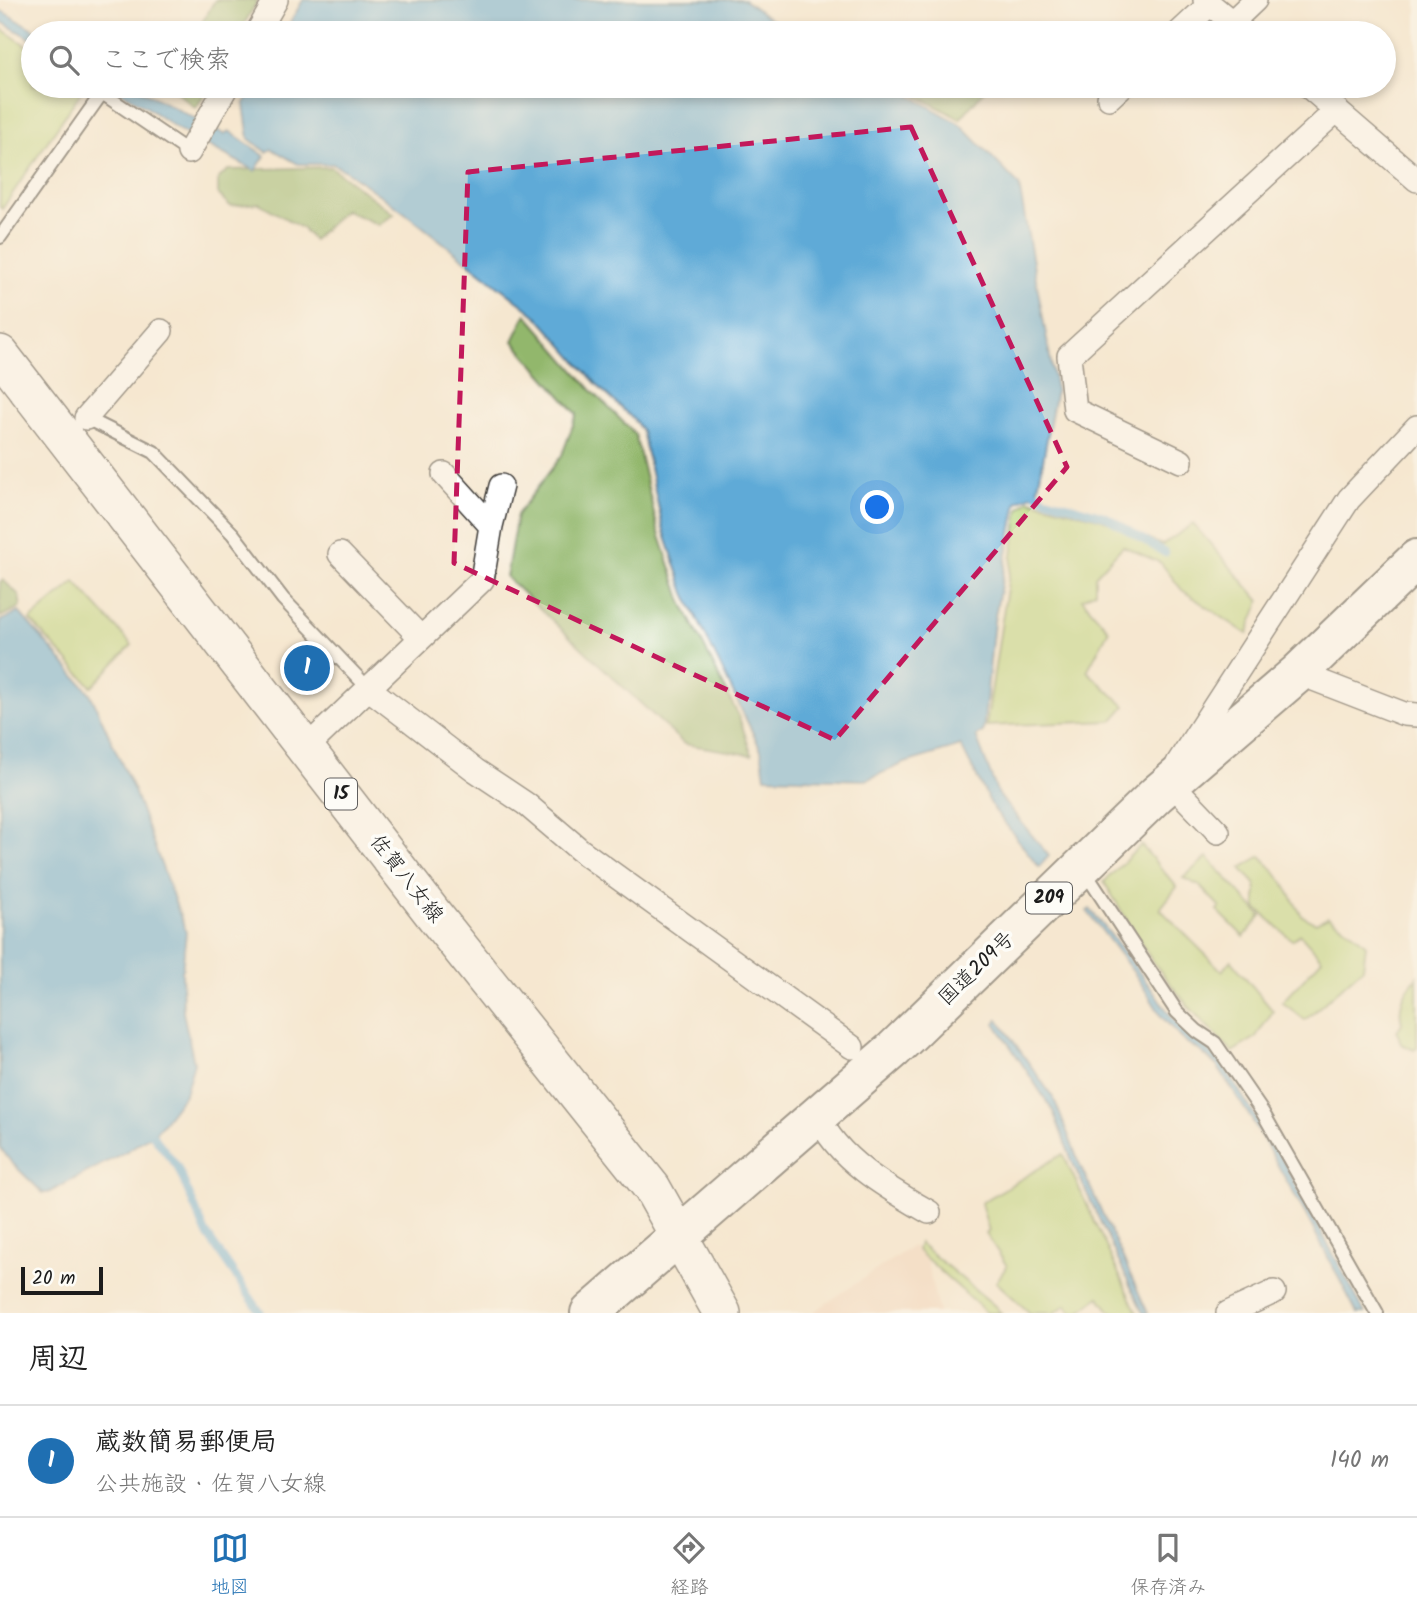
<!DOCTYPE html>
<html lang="ja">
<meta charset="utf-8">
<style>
:root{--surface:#fff;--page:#f2f2f2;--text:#222;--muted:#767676;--line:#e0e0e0;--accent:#1f6fb2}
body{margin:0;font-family:Kalam,"Klee One",sans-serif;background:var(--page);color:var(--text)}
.scale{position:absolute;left:21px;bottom:18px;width:82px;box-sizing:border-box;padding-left:7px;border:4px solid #1c1c1c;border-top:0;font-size:19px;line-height:24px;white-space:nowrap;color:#1c1c1c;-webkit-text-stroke:5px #fdfcf7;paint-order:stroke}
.you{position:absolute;left:878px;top:508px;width:24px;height:24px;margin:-18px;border:5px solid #fff;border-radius:50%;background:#1a73e8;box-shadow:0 0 0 10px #1a73e833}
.badge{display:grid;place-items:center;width:46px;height:46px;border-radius:50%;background:var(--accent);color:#fff;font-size:23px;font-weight:700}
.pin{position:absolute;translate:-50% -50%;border:4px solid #fff;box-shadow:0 2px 7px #0006}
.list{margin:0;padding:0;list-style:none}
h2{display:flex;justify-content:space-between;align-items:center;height:91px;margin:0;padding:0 28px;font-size:30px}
h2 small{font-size:23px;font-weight:400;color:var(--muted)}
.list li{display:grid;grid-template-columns:46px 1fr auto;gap:21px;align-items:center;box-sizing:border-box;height:112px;padding:0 28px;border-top:2px solid var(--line)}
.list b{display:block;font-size:26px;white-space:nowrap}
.list p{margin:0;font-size:23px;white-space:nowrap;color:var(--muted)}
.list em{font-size:23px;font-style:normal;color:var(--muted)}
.icon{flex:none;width:38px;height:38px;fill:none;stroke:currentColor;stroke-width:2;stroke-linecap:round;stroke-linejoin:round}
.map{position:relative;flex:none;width:1417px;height:1313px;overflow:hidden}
.search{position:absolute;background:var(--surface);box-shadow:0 4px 10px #0003;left:21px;right:21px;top:21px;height:77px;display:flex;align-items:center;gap:18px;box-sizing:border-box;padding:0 24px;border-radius:38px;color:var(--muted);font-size:26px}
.sheet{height:203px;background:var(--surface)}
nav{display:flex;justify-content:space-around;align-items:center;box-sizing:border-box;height:98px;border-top:2px solid var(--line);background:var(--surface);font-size:19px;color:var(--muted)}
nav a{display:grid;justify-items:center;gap:4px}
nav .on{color:var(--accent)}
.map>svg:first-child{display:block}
.built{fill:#f2d5bd}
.green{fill:#b9d67c;stroke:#6a794c;stroke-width:2}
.forest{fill:#92b76c;stroke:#576a44;stroke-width:2}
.water{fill:#5eaad7;stroke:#3d637a;stroke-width:2}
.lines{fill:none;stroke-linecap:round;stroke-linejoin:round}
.stream{stroke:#5eaad7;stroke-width:8}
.lane-casing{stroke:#3d3a37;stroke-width:16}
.street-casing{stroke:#3d3a37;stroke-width:26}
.primary-casing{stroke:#3d3a37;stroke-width:40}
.highway-casing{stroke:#3d3a37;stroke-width:42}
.lane{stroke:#fff;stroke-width:12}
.street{stroke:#fff;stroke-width:23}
.primary{stroke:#fff;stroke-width:37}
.highway{stroke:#fff;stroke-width:38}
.marked{fill:none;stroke:#c2185b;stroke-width:5;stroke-dasharray:14 9;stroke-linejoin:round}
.labels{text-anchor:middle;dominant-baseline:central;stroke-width:7;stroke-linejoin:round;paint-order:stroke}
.shield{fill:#fdfcf7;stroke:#605f5e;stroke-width:2}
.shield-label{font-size:19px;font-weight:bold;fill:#1c1c1c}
.street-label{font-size:21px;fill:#1c1c1c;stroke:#fdfcf7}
</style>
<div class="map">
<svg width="1417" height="1313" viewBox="0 0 1417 1313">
<rect width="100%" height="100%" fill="#fdfcf7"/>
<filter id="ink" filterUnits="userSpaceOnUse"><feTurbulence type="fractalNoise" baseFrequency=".0143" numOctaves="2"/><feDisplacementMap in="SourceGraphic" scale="14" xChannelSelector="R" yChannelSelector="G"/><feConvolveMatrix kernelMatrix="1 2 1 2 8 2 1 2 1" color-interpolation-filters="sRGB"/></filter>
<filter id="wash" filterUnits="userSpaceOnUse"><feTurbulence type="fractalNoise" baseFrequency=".00686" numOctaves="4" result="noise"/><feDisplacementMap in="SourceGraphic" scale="28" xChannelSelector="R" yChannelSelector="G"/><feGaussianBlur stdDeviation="1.57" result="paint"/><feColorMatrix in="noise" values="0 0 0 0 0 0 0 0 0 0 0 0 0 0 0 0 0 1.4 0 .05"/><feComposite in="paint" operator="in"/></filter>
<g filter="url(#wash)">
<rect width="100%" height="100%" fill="#f5e7d0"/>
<!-- built -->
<path class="built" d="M912,1246l13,9 14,58h-127z"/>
<!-- green -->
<path class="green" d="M0,28l33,22v36h52l-83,123 -2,-2z
M1029,500l73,19 60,26 31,-21 67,77 -13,33 -65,-44 -21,-27 -38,-17 -28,30v15l-13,8 27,31 -22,41 38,35 -13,15 -126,5 33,-217z
M75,582l57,63 -40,42 -62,-67z
M1141,845l36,42 -17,22 62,62 9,-11 42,51 -18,27 -23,14 -43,-45 -37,-46 -48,-79z
M1261,856l22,26 19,34 14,7 12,-6 23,14 15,14 -3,23 -58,52 -23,-18 40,-43 -22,-25 -8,6 -36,-32v-23l-15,-17z
M1207,857l54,59 -17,21 -27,-27 3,-3 -20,-21 -17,-8z
M1417,977v71l-3,2 -13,-6 -4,-13 5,-8c-5,-19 3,-32 15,-46z
M1063,1154l74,159h-25l-13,-16 -21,16h-5l-7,-8 -12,8h-24l-34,-31 11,-16 -21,-32 3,-3 -8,-28z
M919,1243l76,63 6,7h-14l-70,-63z"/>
<!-- forest -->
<path class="forest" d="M215,0h43l-19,33h-43z
M169,86h40l-13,22z
M899,86h89l-28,33z
M331,167l63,47 -15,11 -34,-15 -32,30 -10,-11 -44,-26 -29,3 -12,-12v-15l10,-9z
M526,314l67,78 42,42 23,96 24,72 57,115 13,38 -68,-11 -178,-167 11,-62 45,-60 15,-41 -64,-73z
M3,580l16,15 2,12 -21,10v-35z"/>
<!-- water -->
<path class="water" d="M303,0h441l47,33h-507z
M0,10l40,23h-7v7l-33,-19z
M111,86h22l91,48 5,-3 36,25 -10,15 -76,-41 -37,-26z
M255,86h638l67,38 59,61 37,205 -19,103 -20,9 -23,119 -11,111 -7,4 22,58 51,62 -10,11 -46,-59 -32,-62 -56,17 -39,17 -101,-3 -4,-27 -76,-157 -22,-65 -21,-97 -9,-12 -32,-30 -63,-72 -133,-104 -59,-42 -13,-7h-35l-26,-15 -5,3 -18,-13 -5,-34z
M19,612l71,81 44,98 52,141 -4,40 1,40 11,51 -9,31 -28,37 -30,20 -79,42h-5l-32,-31 -11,-15v-526z
M1090,909l37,46 47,65 48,43 60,96 83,154h-8l-51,-98 -54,-95 -35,-54 -17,-15 -16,-10 -22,-24 -25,-40 -50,-66z
M998,1019l56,80 26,66 68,148h-5l-71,-152 -19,-50 -58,-88z"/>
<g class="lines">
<!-- stream -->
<path class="stream" d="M1037,493l6,5 62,18 60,37
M151,1133l26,33 29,67 55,80"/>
</g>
</g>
<g filter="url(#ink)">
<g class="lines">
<defs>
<path id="lane" d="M0,237l102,-144 87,59
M83,421l3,-3 68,34 79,82 50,65 85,89
M1083,869l94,143 20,19 18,12 48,70 114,200"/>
<path id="street" d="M1205,0l40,33
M1232,22l23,-22
M257,33l19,-33
M1179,33l31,-29
M1308,86l109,94
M1109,98l13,-12
M189,152l38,-66
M86,418l75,-87
M1181,461l-106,-51 -6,-54 268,-246
M444,474l47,52
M340,554l81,84
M1298,673l106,41 13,1
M368,688l107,82 51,34 54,46 272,197
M305,749l177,-169 9,-54 10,-40
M1178,763l171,-264 68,-72
M1171,783l47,49
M818,1115c18,44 71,74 111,97
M1228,1313l46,-21"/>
<path id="primary" d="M0,354l434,561 218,273 70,125"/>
<path id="highway" d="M590,1313l303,-263 264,-256 141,-121 119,-114"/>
</defs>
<!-- lane casing -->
<use href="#lane" class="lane-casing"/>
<!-- street casing -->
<use href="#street" class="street-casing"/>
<!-- primary casing -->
<use href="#primary" class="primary-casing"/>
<!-- highway casing -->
<use href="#highway" class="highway-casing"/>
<!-- lane -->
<use href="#lane" class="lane"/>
<!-- street -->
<use href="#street" class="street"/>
<!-- primary -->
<use href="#primary" class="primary"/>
<!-- highway -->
<use href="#highway" class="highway"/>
</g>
</g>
<!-- marked area -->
<path d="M0 0H1417V1313H0ZM911,127l156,340 -232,273 -381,-177 14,-391z" fill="#f5e7d0" fill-opacity=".55" fill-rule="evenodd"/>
<path class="marked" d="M911,127l156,340 -232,273 -381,-177 14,-391z"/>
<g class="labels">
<!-- shield labels -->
<g class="shield">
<rect x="325" y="778.5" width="32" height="31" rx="5"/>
<rect x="1026" y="882.5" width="46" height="31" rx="5"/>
</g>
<g class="shield-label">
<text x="341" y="794">15</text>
<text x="1049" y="898">209</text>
</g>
<!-- street labels -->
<g class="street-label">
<text transform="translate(406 879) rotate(52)">佐賀八女線</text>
<text transform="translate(977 969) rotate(-44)">国道209号</text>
</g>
</g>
</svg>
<div class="scale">20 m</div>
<div class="you"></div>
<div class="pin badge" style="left:307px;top:668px">1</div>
<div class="search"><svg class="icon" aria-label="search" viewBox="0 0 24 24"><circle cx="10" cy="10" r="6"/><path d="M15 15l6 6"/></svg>ここで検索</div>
</div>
<section class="sheet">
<h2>周辺<small></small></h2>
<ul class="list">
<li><span class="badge">1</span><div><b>蔵数簡易郵便局</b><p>公共施設 · 佐賀八女線</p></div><em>140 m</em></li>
</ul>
</section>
<nav>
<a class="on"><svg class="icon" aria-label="map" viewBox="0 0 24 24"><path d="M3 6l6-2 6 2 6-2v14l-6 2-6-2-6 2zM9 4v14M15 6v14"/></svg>地図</a>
<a><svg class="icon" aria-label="directions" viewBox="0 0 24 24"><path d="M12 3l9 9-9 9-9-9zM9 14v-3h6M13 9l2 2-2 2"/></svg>経路</a>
<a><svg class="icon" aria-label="saved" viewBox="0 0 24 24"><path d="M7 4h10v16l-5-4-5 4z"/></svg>保存済み</a>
</nav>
